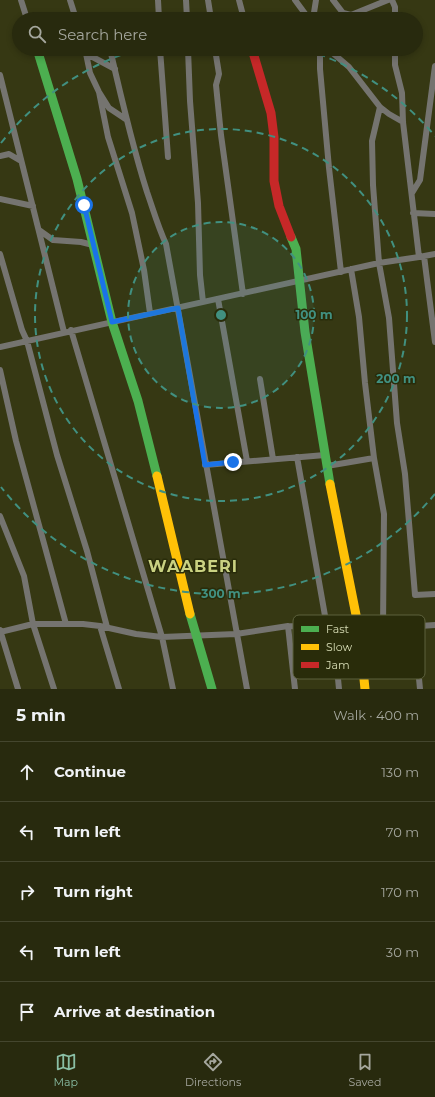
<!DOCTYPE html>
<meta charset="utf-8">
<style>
:root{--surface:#282a0e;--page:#303217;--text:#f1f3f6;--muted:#a5a79e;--line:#44462e;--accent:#8abfa5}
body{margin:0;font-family:Montserrat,sans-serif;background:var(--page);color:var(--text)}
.stop{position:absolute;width:12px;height:12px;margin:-9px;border:3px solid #1a73e8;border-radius:50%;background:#fff}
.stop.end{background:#1a73e8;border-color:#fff;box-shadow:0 1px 4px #0008}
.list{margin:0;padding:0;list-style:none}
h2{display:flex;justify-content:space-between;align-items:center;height:52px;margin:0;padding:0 16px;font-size:17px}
h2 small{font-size:13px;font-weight:400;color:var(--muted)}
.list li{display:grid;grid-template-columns:26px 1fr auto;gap:12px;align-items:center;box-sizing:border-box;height:60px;padding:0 16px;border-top:1px solid var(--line)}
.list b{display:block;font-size:15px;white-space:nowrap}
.list em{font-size:13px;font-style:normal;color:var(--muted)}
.icon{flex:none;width:22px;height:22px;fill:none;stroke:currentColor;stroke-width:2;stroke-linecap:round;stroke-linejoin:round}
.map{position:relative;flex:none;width:435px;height:689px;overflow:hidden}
.search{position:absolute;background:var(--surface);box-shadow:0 2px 6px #0003;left:12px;right:12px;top:12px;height:44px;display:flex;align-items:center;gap:10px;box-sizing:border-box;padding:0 14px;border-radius:22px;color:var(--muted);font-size:15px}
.sheet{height:352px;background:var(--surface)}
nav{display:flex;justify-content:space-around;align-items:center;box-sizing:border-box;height:56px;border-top:1px solid var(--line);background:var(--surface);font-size:11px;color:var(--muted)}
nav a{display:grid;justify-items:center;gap:2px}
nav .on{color:var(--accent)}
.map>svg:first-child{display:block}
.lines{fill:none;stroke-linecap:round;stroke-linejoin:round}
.street{stroke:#757470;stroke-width:6}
.fast{stroke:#4caf50;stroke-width:9}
.slow{stroke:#ffc107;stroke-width:9}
.jam{stroke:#c62828;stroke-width:9}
.route{stroke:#1a73e8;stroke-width:5}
.ring{fill:none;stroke:#419080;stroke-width:2;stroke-dasharray:7 5}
.labels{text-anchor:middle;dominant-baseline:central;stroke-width:3;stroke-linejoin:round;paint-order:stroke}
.district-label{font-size:16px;font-weight:bold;letter-spacing:1px;fill:#cad282;stroke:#292c0a}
.key{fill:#292c0a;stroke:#5d613d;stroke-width:1}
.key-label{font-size:11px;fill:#d7dcb5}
.centre{fill:#419080;stroke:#292c0a;stroke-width:2}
.ring-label{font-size:12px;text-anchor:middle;font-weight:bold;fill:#419080;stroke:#292c0a;stroke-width:3;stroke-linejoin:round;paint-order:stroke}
</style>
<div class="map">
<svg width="435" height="689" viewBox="0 0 435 689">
<rect width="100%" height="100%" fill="#363813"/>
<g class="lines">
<!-- street -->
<path class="street" d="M21,0l6,19
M70,0l6,19
M158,0l1,19
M186,0l1,19
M208,0l3,19
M239,0l5,19
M295,0l14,19
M333,0l10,13 8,2 37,-15
M392,0l3,7v12
M313,19l3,-19
M85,49l5,24 9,19 10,16 18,12
M110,49c11,48 22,96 37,143 6,17 11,35 19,52l81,445
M160,49l8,108
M188,49l2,52 8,102 2,72 3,27
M215,49l4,25 -3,11 5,50 22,159
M320,49v20l9,99 12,104
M328,49l21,18 31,40 9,7 14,8
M395,49v16l7,28 1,29 16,135
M87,54l28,15
M0,75l64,257
M99,92l9,45 24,76 12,57 6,43
M380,107l-8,34 1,44 6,78 10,55 8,105 8,51 10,121 20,-1
M0,156l9,-2 12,7
M412,193l8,-13 15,-114
M0,199l33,7
M413,213l22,1
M39,230l14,10 28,2 12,3
M0,254l22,76 5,11 30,114 30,96 20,76
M424,256l11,86
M351,269l8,48 6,66 9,75
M218,299l29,162
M71,330l91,307 11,52
M0,347l379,-84 40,-6 16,-3
M0,370l16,71 50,183
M260,379l13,80
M297,457l30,170
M205,465l120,-10
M327,466l47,-8 10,56 -1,114
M0,516l24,60 9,48 21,65
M100,626l19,63
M288,626l7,63
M414,626l6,63
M333,627l6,62
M0,630l18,59
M0,632l33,-8h50l17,2 36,8 26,3 74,-3 52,-8 39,1 32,3 76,-5"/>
<!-- fast -->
<path class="fast" d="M37,49l40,130 35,143 26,79 19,75
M291,237l5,12 9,83 25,152
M190,614l22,75"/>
<!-- slow -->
<path class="slow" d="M157,476l33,138
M330,484l29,146 6,59"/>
<!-- jam -->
<path class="jam" d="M252,49l19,64 3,24v44l5,25 12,31"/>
</g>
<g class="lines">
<!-- route -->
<path class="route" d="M84,205l28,117 66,-14 27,157 28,-3"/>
</g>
<!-- distance rings -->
<circle cx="221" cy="315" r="93" fill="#419080" fill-opacity=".12"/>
<g class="ring">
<circle cx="221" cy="315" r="93"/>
<circle cx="221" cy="315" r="186"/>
<path d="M435 494A279 279 0 0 1 1 487M1 143A279 279 0 0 1 135 50M307 50A279 279 0 0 1 435 136"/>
</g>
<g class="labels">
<!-- district labels -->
<g class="district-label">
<text x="193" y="566">WAABERI</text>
</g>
</g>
<!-- legend -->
<rect x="293" y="615" width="132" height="64" rx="6" class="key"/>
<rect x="301" y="626" width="18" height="6" fill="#4caf50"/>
<rect x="301" y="644" width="18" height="6" fill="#ffc107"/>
<rect x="301" y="662" width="18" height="6" fill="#c62828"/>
<g class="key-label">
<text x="326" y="633">Fast</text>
<text x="326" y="651">Slow</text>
<text x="326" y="669">Jam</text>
</g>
<circle cx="221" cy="315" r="6" class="centre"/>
<g class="ring-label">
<text x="314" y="319">100 m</text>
<text x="396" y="383">200 m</text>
<text x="221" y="598">300 m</text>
</g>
</svg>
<div class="stop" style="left:84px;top:205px"></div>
<div class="stop end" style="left:233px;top:462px"></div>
<div class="search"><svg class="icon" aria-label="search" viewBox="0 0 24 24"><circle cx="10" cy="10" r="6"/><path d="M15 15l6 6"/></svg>Search here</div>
</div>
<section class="sheet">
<h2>5 min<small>Walk · 400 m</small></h2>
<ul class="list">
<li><svg class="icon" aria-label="ahead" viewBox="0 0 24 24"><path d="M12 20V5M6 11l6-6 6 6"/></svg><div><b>Continue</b></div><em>130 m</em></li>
<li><svg class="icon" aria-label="left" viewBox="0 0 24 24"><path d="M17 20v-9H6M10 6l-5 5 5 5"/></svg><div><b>Turn left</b></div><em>70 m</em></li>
<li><svg class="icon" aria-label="right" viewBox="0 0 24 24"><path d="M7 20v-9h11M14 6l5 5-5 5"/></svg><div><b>Turn right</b></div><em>170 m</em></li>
<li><svg class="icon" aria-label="left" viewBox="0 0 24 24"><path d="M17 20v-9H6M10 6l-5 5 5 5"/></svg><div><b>Turn left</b></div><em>30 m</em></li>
<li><svg class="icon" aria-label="arrive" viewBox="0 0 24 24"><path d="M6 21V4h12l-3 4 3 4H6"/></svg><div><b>Arrive at destination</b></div></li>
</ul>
</section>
<nav>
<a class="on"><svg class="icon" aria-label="map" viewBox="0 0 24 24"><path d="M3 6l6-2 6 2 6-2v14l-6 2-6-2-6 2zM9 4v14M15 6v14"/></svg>Map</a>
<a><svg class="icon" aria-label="directions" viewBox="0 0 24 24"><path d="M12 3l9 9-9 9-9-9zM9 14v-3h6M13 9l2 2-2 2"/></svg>Directions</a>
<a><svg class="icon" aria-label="saved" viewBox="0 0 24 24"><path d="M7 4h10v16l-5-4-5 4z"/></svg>Saved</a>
</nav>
